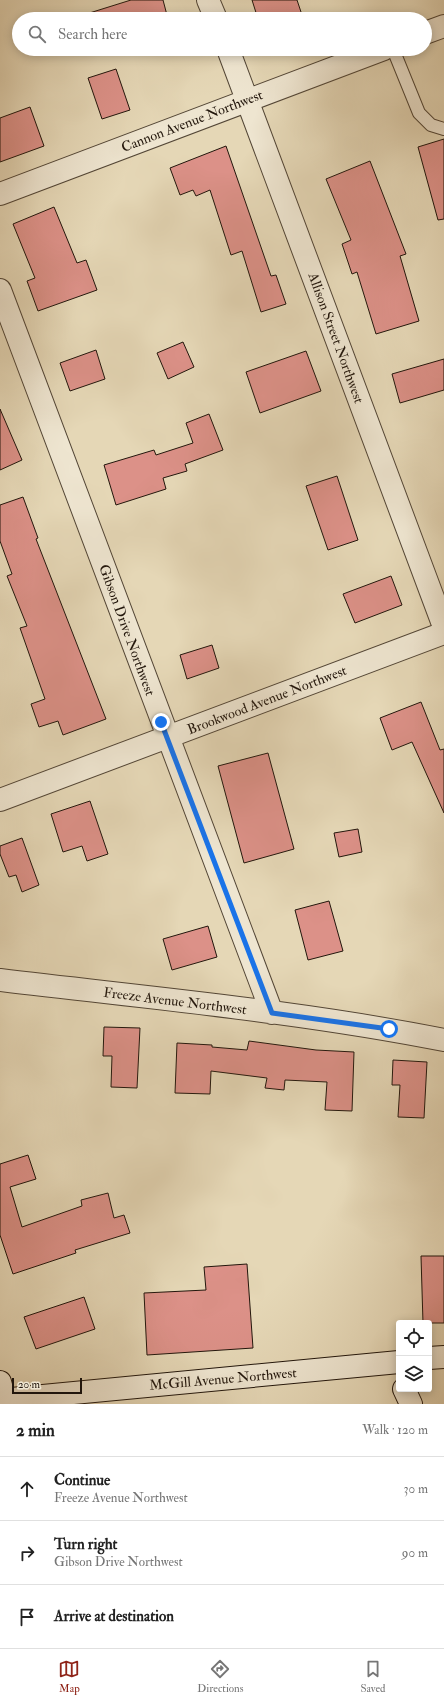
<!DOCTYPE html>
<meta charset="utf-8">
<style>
:root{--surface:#fff;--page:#f2f2f2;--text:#222;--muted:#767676;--line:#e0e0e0;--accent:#8f2418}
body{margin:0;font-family:"IM FELL Double Pica",serif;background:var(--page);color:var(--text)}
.controls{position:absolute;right:12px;bottom:12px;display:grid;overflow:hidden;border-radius:4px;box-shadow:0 2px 10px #0003}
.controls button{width:36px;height:36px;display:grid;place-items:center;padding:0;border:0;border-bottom:1px solid var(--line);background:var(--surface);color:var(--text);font:20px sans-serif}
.scale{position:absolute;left:12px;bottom:10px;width:70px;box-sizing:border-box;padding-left:4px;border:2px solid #22160c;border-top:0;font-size:11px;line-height:14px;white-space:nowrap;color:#22160c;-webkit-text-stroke:3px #eee5d0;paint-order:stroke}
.stop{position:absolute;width:12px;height:12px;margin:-9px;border:3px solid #1a73e8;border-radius:50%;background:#fff}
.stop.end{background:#1a73e8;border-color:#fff;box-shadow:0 1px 4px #0008}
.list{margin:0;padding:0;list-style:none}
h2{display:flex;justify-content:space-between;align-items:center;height:52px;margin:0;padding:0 16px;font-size:17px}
h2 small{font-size:13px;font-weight:400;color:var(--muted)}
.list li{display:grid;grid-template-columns:26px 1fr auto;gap:12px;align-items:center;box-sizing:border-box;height:64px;padding:0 16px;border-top:1px solid var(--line)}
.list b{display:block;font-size:15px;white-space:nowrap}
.list p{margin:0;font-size:13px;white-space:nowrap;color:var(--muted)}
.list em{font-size:13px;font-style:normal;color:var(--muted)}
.icon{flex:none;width:22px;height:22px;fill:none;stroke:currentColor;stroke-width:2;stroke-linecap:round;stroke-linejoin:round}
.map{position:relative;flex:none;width:444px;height:1404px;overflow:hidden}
.search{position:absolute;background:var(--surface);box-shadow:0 2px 10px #0003;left:12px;right:12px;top:12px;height:44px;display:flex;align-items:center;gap:10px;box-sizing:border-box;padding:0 14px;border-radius:22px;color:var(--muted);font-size:15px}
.sheet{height:244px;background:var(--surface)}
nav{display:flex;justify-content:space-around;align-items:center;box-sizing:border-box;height:56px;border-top:1px solid var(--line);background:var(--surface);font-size:11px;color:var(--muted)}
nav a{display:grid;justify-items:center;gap:2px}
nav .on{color:var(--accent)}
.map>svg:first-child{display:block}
.building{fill:#dc9188;stroke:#22160c}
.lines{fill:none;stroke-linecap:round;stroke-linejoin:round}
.lane-casing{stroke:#534636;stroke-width:14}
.street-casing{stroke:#534636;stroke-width:24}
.secondary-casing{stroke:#22160c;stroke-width:24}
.lane{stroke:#eee5d0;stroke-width:12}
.street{stroke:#eee5d0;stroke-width:22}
.secondary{stroke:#eee5d0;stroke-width:22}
.route{stroke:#1a73e8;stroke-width:5}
.labels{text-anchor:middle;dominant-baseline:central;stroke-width:4;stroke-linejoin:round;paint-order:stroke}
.street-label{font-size:14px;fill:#22160c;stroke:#eee5d0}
</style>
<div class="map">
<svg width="444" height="1404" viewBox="0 0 444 1404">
<rect width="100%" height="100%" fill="#e5d7b6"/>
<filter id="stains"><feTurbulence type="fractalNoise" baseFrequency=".005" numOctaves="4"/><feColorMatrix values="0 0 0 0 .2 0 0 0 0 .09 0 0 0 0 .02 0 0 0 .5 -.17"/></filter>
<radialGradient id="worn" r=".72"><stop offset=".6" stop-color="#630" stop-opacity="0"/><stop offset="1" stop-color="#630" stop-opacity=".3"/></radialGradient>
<!-- building -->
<path class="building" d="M131,0h32l5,19h-84l-1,-4z
M252,0h45l5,15 -11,4h-33z
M116,69l14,41 -28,9 -14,-41z
M30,107l14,39 -44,16v-44z
M444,139v80l-6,1 -20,-73z
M226,146l45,130 5,-1 10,29 -25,8 -19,-61 -11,4 -21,-65 -14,6 -3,-6 -13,5 -10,-27z
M370,161l36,93 -6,2 19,65 -43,13 -19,-62 -5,2 -10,-30 9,-4 -25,-61z
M54,207l23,56 9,-3 11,30 -59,21 -11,-30 8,-3 -22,-54z
M183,342l11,25 -26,12 -11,-26z
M96,350l9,29 -35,12 -10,-28z
M306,351l15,40 -61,22 -14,-41z
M444,359v31l-44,13 -8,-29z
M0,409l22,51 -22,10z
M209,414l14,36 -38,14 2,7 -24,7 3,11 -50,16 -12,-40 50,-15 2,5 37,-12 -7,-20z
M337,476l21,64 -30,10 -22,-64z
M23,497l15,41 -2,1 70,180 -43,16 -5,-14 -19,6 -8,-23 14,-5 -25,-71 7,-2 -20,-50 5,-2 -12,-33v-36z
M391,576l11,29 -47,18 -12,-29z
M212,645l7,23 -32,11 -7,-24z
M421,702l19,48 4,-1v64l-32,-71 -20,8 -12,-32z
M268,753l26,96 -50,14 -26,-97z
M90,801l18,53 -21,7 -5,-15 -19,6 -12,-38z
M358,829l4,23 -23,5 -5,-24z
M22,838l17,47 -17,7 -6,-17 -7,2 -9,-23v-8z
M329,901l14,50 -35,9 -13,-50z
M208,926l9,31 -45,13 -9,-31z
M104,1027l36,1 -3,60 -26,-1 1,-31h-9z
M249,1041l67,9 38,2 -2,59 -27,-1 2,-28 -42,-2 -1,10 -19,-2 2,-10 -56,-7 -1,23 -35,-1 2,-50 35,2v2l35,3z
M393,1060l34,2 -3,56 -26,-1 2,-32h-8z
M28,1155l8,24 -26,8 12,40 60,-21 -1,-6 27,-7 6,25 10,-3 6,18 -55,17 1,3 -63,21 -13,-39v-71z
M421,1256h23v67h-21z
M247,1264l6,84 -106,7 -3,-62 62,-3 -2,-23z
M84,1297l11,32 -59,20 -12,-32z"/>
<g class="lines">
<defs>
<path id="lane" d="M393,49l26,64 12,12 13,4"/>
<path id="street" d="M208,0l8,19
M425,33l19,-7
M228,49l216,578
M0,194l384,-145
M0,290l272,723
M0,800l444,-167
M0,980c148,18 298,31 444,60"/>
<path id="secondary" d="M429,1358l15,-1
M0,1382l5,18
M404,1389l7,15
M0,1400l399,-38"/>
</defs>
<!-- lane casing -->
<use href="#lane" class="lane-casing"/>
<!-- street casing -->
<use href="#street" class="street-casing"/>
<!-- secondary casing -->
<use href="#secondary" class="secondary-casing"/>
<!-- lane -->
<use href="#lane" class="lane"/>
<!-- street -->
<use href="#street" class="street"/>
<!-- secondary -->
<use href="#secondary" class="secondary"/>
</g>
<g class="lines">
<!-- route -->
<path class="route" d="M161,722l111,291 117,16"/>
</g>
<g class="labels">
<!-- street labels -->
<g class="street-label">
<text transform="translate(192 121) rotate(-21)">Cannon Avenue Northwest</text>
<text transform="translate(336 338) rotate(70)">Allison Street Northwest</text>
<text transform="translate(127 630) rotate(70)">Gibson Drive Northwest</text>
<text transform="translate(267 700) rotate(-21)">Brookwood Avenue Northwest</text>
<text transform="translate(175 1001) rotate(7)">Freeze Avenue Northwest</text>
<text transform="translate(223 1379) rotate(-5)">McGill Avenue Northwest</text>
</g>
</g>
<rect width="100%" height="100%" filter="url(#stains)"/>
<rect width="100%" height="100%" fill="url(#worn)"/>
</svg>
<div class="controls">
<button><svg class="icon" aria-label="locate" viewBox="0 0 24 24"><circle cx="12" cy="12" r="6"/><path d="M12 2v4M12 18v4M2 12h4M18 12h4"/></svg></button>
<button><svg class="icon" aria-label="layers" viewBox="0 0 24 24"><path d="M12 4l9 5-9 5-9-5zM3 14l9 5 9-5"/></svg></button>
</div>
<div class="scale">20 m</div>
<div class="stop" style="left:389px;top:1029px"></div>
<div class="stop end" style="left:161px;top:722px"></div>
<div class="search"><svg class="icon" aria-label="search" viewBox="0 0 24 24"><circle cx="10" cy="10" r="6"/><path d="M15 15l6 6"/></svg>Search here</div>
</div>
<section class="sheet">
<h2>2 min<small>Walk · 120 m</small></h2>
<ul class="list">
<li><svg class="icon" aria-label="ahead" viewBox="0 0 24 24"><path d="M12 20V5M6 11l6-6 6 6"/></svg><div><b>Continue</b><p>Freeze Avenue Northwest</p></div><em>30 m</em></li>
<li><svg class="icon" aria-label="right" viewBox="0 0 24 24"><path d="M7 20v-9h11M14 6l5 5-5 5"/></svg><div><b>Turn right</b><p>Gibson Drive Northwest</p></div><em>90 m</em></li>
<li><svg class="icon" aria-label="arrive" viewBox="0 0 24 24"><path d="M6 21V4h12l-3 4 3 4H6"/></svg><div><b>Arrive at destination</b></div></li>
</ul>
</section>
<nav>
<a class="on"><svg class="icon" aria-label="map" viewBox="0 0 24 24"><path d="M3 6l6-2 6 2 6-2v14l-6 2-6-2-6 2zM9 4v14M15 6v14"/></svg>Map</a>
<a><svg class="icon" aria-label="directions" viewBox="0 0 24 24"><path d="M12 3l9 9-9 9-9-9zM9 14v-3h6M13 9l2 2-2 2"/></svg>Directions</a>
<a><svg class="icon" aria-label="saved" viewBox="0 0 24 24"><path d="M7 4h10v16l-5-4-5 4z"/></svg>Saved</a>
</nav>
